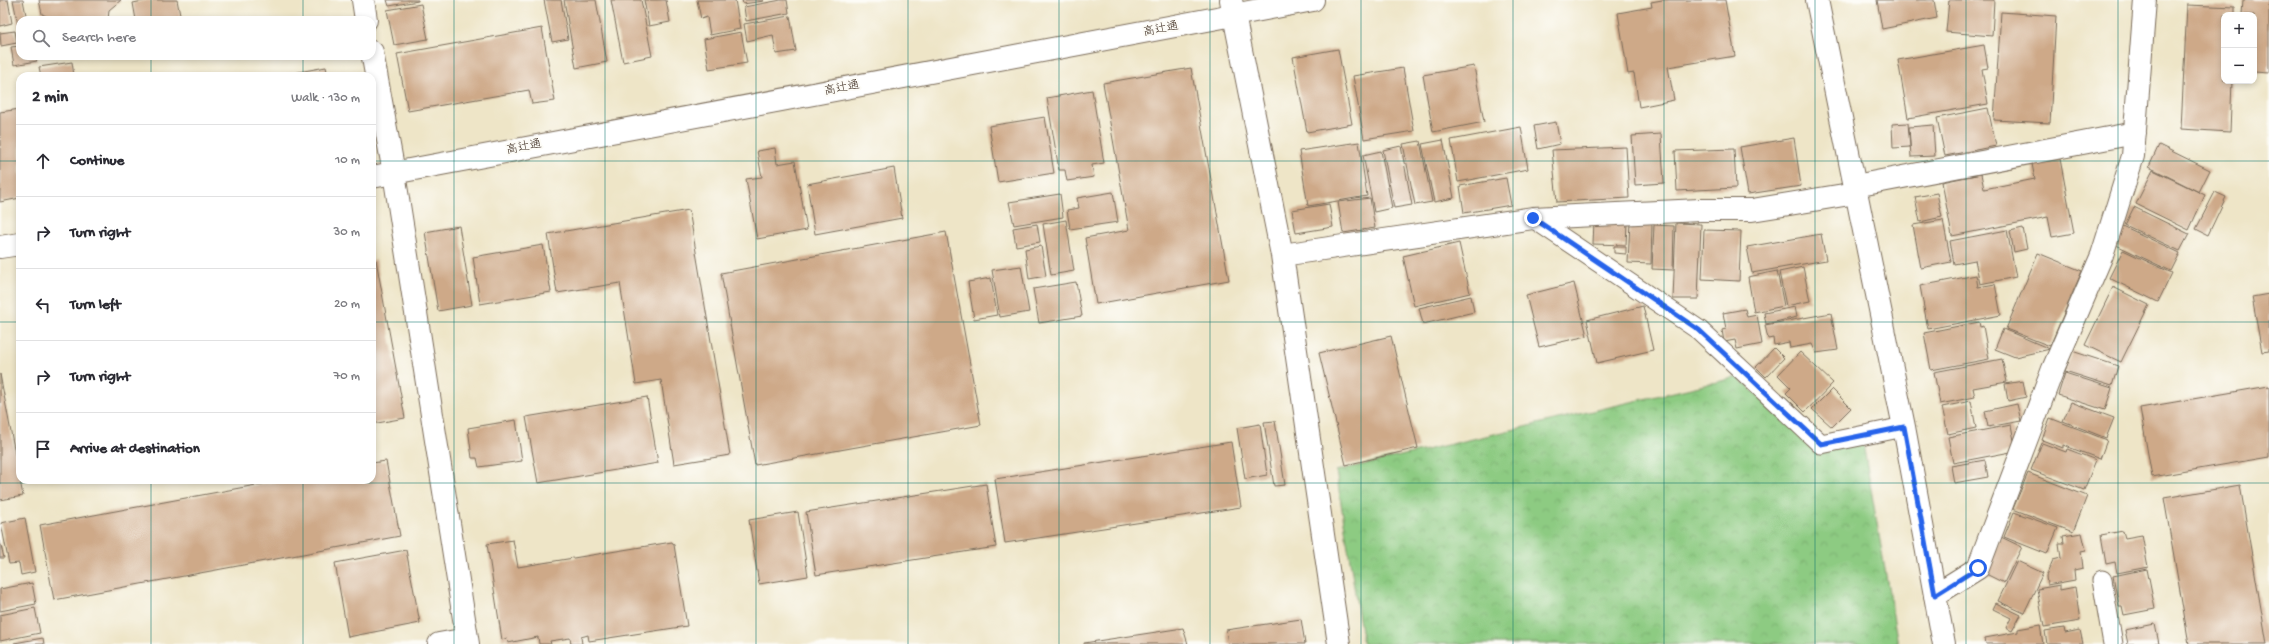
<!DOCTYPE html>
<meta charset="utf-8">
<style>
:root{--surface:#fff;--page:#f2f2f3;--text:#2b2b33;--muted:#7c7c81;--line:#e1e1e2}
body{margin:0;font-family:"Gochi Hand","Klee One",sans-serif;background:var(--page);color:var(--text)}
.controls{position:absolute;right:12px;top:12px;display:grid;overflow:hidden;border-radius:8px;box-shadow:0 2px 6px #0003}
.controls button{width:36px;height:36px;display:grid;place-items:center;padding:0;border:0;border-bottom:1px solid var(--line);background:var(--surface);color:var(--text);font:20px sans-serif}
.stop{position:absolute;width:12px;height:12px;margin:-9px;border:3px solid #2563eb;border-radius:50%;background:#fff}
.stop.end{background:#2563eb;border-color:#fff;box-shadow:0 1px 4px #0008}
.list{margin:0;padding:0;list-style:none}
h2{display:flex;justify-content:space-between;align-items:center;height:52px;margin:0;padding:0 16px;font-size:17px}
h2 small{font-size:13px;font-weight:400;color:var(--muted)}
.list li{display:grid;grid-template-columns:26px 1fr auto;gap:12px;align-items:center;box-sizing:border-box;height:72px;padding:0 16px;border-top:1px solid var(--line)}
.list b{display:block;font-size:15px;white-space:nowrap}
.list em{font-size:13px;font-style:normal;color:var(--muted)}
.icon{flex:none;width:22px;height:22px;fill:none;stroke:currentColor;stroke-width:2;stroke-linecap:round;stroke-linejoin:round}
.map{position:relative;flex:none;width:2269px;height:644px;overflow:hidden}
.search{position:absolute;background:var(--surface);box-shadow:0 2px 6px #0003;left:16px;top:16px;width:360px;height:44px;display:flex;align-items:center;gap:10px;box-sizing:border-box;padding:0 14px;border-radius:12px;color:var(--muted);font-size:15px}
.panel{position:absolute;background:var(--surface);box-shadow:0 2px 6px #0003;left:16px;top:72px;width:360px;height:412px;border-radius:12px}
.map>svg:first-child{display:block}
.park{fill:url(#park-crowns);stroke:#647a50}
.building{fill:#cea988}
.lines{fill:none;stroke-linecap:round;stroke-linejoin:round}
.service-casing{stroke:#7a6b59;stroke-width:21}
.minor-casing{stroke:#7a6b59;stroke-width:24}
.tertiary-casing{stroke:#7a6b59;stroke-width:24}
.service{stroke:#fff;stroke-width:19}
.minor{stroke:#fff;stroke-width:22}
.tertiary{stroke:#fff;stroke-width:22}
.route{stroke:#2563eb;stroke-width:5}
.grid{fill:none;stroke:#0f766e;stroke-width:1;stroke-opacity:0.55}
.labels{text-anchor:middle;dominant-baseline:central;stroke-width:4;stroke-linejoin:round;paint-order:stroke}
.street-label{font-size:12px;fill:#3b2a1e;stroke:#fdfcf7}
</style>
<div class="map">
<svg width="2269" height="644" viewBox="0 0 2269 644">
<defs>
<pattern id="park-crowns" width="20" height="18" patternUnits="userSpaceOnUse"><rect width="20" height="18" fill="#8dcb82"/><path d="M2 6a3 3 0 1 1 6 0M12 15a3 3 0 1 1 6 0" fill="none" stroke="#7bae70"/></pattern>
</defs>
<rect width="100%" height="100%" fill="#fdfcf7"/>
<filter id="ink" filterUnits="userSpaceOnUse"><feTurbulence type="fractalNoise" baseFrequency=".025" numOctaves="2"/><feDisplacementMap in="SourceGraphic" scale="8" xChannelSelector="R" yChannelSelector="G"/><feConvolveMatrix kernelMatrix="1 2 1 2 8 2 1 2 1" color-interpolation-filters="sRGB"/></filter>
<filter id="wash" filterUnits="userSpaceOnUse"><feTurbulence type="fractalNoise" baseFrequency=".012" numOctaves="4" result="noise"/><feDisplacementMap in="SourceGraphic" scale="16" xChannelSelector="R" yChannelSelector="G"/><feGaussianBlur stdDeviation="0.9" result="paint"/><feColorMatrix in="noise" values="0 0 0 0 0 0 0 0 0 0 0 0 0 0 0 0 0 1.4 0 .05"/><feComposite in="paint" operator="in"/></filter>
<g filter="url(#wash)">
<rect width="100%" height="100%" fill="#eee5c7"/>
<!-- park -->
<path class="park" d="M1738,377l79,74 46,-8 35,201h-535l-27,-173z"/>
<g id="blocks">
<!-- building -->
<path class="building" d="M0,0h8l4,23 -12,3z
M13,0h10l4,20h-7v14z
M39,0h82l-12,10 -1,10h-54l-12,-6z
M148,0h29l4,20h-45l-3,-17z
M387,0h31v1l-29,5z
M544,0h17l7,39 -16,3z
M564,0h32l11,62 -31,6z
M611,0h30l11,56 -29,6z
M644,0h22l4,22 -21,4z
M697,0h38l5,29 -30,6 -3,-18 -6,2z
M742,0h21l1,1 -21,3z
M781,0h6l2,13 -43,8 -2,-14z
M1662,0h63l10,56 -67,11 6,33 -35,7 -5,-34 -6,1 -10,-61 34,-6 -1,-5z
M1877,0h57l3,18 -55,11z
M1949,0h45l-2,36 -46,-4z
M2243,0h26v73l-15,-1v-57h-12z
M421,4l7,35 -34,6 -7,-35z
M2187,5l48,2v8h-11v66h8l-2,51 -49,-3z
M2001,12l55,4 -6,107 -56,-3z
M790,16l6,35 -20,3 -3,-19 -26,6 -3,-17z
M542,28l13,73 -23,3 -3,-14 -121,21 -11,-57z
M15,31l2,12 -16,3 -1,-13z
M741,32l6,31 -38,6 -5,-30z
M1984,45l4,23 -6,1 6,35 -80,14 -10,-58z
M20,46v10h16l1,5 -23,4 -3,-18z
M1338,49l14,75 -45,8 -14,-75z
M72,62l2,14h-33l-2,-9z
M1474,66l10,56 -51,10 -10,-57z
M326,67l2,9h-46v-1z
M1191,68l38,212 -133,24 -11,-66 44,-8 -26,-147z
M1403,68l11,63 -50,8 -11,-63z
M1092,90l12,73 -12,2 2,12 -27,4 -2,-11h-6l-12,-72z
M1988,108l8,38 -51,10 -8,-38z
M20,109v89l-20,4v-90z
M1045,117l9,56 -56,9 -9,-56z
M1556,122l4,22 -22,5 -4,-23z
M1908,123l2,24 -17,1 -1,-24z
M1933,125l2,31 -24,1 -2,-30z
M1521,127l7,42 -70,13 -7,-42z
M1661,134l3,49 -29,2 -3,-49z
M1794,138l7,48 -53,8 -8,-47z
M1443,140l11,58 -20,4 -12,-58z
M1420,141l12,61 -17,3 -12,-61z
M1359,142l8,54 -59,10 -9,-55z
M2159,145l51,25 -11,22 -50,-25z
M1401,146l11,59 -18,3 -11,-58z
M1626,147l3,51 -72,4 -5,-52z
M775,148l2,16 18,-3 12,69 -50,9 -11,-60 16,-2 -5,-26z
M1734,149l2,39 -59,3 -2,-40z
M1381,151l11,57 -18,4 -11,-57z
M2060,159l14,74 -22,4 -4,-20 -96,19 -10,-54 39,-8 3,15 51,-10 -3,-15z
M894,168l8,50 -87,16 -8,-50z
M2153,170l52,25 -16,35 -53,-26z
M1506,178l5,27 -47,8 -4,-27z
M1113,192l5,30 -48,7 -3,-19 12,-2 -2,-10z
M2215,192l11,5 -18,38 -12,-6z
M1937,193l5,24 -22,5 -5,-25z
M1060,194l3,23 -49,8 -5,-23z
M1370,198l5,30 -32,5 -5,-31z
M1329,204l4,23 -37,6 -4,-23z
M2134,207l55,27 -9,17 -55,-26z
M689,210l41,245 -56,9 -13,-84 -25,4 -16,-101 -63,10 -9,-59z
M1066,220l8,51 -23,4 -8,-51z
M1943,220l8,42 -30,6 -8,-43z
M1594,221l33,2 -1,22 -33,-1z
M1630,221l22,1 -1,42 -23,-1z
M1676,223l25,1 -3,75h-25z
M1037,224l3,18 -24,4 -3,-18z
M1654,225l20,1 -1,44 -21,-1z
M459,226l13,79 -34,6 -13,-79z
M2123,226l57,27 -9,18 -57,-27z
M2023,228l4,21 -13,3 -4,-21z
M1704,230l37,1 -2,50 -37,-2z
M2007,230l9,47 -36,7 -5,-24 -21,4 -4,-23z
M946,232l35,193 -226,40 -34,-192z
M1821,234l5,26 -74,13 -5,-26z
M1459,243l11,50 -56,13 -11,-50z
M543,245l8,47 -71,12 -7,-47z
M1041,246l5,30 -17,3 -4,-30z
M1614,247h12v7l-12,-1z
M2123,250l49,23 -14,29 -49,-24z
M2038,253l44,18 -32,75 -44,-17z
M376,260l29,158 -33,6v-163z
M1021,266l8,46 -29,5 -8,-47z
M1803,267l7,34 -24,5 -7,-34z
M1777,271l7,35 -30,6 -6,-35z
M1976,275l2,12 17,-3 6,31 -73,14 -8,-43z
M991,278l6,37 -23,4 -6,-37z
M1076,282l6,34 -43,7 -6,-34z
M1574,283l13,53 -48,11 -13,-52z
M2113,287l36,18 -28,57 -36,-17z
M2269,294v57l-7,1 -10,-55z
M1471,296l3,16 -51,12 -4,-16z
M1643,306l10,44 -56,13 -10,-43z
M1795,307l2,10 -31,7 -2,-11z
M1745,309l2,8 10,-2 5,29 -25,5 -2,-9 -11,2 -2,-12 4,-1 -3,-16z
M1831,313l7,37 -22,3 -4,-9 -22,4 -1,-6 -15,3 -1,-7 -5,1 -3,-14z
M1979,322l1,5 3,-1 6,33 -58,11 -7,-37z
M2003,329l47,20 -35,8 -20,-8z
M1391,336l27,112 -72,17 -27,-112z
M1774,348l10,10 -18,19 -10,-10z
M2072,351l46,15 -6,20 -47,-15z
M1800,352l33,31 -28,29 -19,-19 5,-5 -13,-13z
M2002,359l5,23 -34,6 2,9 -35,7 -6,-32z
M2065,373l47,15 -7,22 -47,-15z
M0,374l23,122 -23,4z
M2023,381l3,16 -18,4 -3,-17z
M2269,386v71l-117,20 -12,-69z
M1832,389l19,19 -19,19 -20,-18z
M647,397l11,66 -120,20 -12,-66z
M1971,401l5,27 -28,6 -6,-27z
M2071,402l43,16 -8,20 -43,-17z
M2017,404l4,17 -33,6 -3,-16z
M2050,418l57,22 -7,19 -37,-14v3l-21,-8z
M516,420l6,41 -43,6 -2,-9h-5l-4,-30z
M1275,421l10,64 -11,1 -10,-64z
M1260,424l7,51 -22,4 -8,-51z
M2011,425l5,26 -63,12 -5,-26z
M1231,442l10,65 -236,36 -10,-64z
M2042,443l24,9 1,-3 29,11 -12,30 -53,-20z
M1985,460l3,17 -34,6 -3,-17z
M386,461l14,75 -346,64 -14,-75 243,-45h89v-17z
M2028,473l59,23 -14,36 -60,-23z
M986,484l10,63 -180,28 -10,-63z
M2240,485l27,159h-78l-25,-146z
M798,512l10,64 -49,8 -10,-64z
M2014,512l44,16 -11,26 -43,-17z
M25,518l10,54 -14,3 -2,-12 -10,1 -8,-41z
M2123,531l2,7 17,-3 6,32 -31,6 -2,-11 -9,2 -5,-29z
M2082,533l4,17 -5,1 2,17 -9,2 1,10 -28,5 -1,-9 7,-16 8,-2 -2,-15h5l-1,-7z
M2001,537l21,10 -18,36 -20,-10z
M513,540l5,27 154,-25 2,3 13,81 -98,15 -1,-6 -7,2 1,7h-11l-1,-6 -20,3 1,3h-12l-1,-7 -30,6 -1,-5 -5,2 -15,-96z
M0,541l4,17h-4z
M406,550l14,73 -72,14 -13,-74z
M2017,561l26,12 -19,40 -26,-12z
M2147,569l8,40 -31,6 -2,-9h-3l-6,-30z
M32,583l4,21 -36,7v-22z
M2060,585v5l15,-3 5,34 -36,6 -7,-38z
M1996,603l25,12 -9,16 -6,-3 5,-10 -18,-9z
M35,608l5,25 -40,8v-26z
M1301,619l4,25h-77l-2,-14z
M2155,624l4,20h-31l-3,-14z
M2040,625l3,19h-57l-1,-6 33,-6v-3z
M1183,628l5,16h-104v-1z
M2064,628l1,5 15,-3 3,14h-36l-2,-13z
M43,638l1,6h-30v-1z"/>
</g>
</g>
<g filter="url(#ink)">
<use href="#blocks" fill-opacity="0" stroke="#7a6b59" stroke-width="1"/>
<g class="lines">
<defs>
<path id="service" d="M1533,218l166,112 122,114 83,-17
M2102,580l11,64"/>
<path id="minor" d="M363,0l3,20
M1231,0l51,255 57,389
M372,52l22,121 74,471
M1855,186l280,-53
M1282,255l251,-37 167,-8h52l104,-17
M1935,595l43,-27 75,-199 49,-114 31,-99 12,-156
M439,644l28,-5"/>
<path id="tertiary" d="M1817,0l87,427 40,217
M372,177l941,-177
M0,247l20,-3"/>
</defs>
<!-- service casing -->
<use href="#service" class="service-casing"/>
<!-- minor casing -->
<use href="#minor" class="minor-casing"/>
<!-- tertiary casing -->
<use href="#tertiary" class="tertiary-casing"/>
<!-- service -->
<use href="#service" class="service"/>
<!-- minor -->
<use href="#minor" class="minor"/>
<!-- tertiary -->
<use href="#tertiary" class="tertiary"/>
</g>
</g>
<g class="lines" filter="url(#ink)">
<!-- route -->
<path class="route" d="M1533,218l166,112 122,114 83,-17 31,168 43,-27"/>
</g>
<!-- grid -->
<path class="grid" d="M151,0v20M303,0v20M454,0v644M605,0v644M756,0v644M908,0v644M1059,0v644M1210,0v644M1361,0v644M1513,0v644M1664,0v644M1815,0v644M1966,0v644M2118,0v644M151,56v20M303,56v20M0,161h20M372,161h1897M0,322h20M372,322h1897M151,480v164M303,480v164M0,483h2269"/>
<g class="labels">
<!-- street labels -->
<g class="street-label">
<text transform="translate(1161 30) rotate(-11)">高辻通</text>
<text transform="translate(842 89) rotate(-11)">高辻通</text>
<text transform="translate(524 148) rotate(-11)">高辻通</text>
</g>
</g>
</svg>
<div class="controls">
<button>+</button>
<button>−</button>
</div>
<div class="stop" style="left:1978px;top:568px"></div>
<div class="stop end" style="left:1533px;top:218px"></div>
<div class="search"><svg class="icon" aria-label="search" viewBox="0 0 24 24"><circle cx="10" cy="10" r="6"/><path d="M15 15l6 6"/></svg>Search here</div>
<section class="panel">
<h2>2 min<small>Walk · 130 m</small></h2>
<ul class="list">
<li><svg class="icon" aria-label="ahead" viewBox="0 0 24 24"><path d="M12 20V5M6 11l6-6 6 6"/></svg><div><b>Continue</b></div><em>10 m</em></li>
<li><svg class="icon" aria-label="right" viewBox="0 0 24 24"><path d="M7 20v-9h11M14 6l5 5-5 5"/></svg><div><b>Turn right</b></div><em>30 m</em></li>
<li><svg class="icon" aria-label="left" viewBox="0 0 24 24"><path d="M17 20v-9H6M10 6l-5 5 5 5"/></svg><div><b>Turn left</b></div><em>20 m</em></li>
<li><svg class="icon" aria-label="right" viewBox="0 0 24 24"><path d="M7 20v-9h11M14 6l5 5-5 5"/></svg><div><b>Turn right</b></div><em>70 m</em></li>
<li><svg class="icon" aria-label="arrive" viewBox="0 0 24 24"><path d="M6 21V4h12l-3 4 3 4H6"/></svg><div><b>Arrive at destination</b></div></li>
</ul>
</section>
</div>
